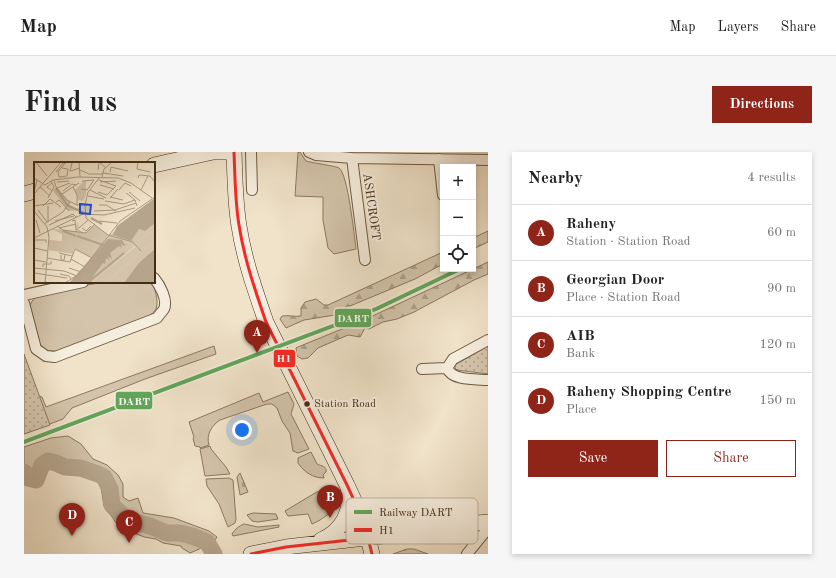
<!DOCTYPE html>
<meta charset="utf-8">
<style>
:root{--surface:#fff;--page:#f6f6f6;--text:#222;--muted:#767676;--line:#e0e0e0;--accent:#8f2418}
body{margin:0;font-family:"Old Standard TT",serif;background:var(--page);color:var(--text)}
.controls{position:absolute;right:12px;top:12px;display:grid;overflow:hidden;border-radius:0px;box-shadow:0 2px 6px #0003}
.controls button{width:36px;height:36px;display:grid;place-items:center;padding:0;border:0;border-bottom:1px solid var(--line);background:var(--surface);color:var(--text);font:20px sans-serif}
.you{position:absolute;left:218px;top:278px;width:14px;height:14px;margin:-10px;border:3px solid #fff;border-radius:50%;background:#1a73e8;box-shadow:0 0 0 6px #1a73e833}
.badge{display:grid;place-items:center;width:26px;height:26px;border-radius:50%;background:var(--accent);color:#fff;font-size:13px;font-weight:700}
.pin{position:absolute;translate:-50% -33px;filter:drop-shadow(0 1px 2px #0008)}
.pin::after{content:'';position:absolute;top:21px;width:14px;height:12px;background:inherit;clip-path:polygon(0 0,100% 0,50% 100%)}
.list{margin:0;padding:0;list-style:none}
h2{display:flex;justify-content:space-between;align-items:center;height:52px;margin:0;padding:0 16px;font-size:17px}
h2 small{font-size:13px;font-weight:400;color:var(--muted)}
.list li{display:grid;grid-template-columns:26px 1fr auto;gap:12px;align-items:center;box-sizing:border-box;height:56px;padding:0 16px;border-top:1px solid var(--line)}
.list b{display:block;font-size:15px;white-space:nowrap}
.list p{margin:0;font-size:13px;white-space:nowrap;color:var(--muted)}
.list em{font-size:13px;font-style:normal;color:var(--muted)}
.actions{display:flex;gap:8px;padding:12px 16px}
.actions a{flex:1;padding:9px 0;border:1px solid var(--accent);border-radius:0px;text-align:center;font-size:14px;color:var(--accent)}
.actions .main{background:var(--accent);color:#fff}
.icon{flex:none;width:22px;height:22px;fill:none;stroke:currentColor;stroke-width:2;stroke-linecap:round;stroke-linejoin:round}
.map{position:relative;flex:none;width:464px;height:402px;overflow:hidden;border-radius:0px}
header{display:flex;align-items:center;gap:24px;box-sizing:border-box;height:56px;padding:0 20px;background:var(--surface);border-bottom:1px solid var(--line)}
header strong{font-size:19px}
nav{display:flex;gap:22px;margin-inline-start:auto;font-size:14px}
.intro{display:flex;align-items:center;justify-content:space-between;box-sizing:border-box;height:96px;padding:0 24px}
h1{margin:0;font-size:28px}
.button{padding:10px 18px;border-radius:0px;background:var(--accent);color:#fff;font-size:14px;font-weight:700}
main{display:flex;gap:24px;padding:0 24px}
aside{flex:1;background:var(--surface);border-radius:0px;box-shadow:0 2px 6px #0003}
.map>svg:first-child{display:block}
.grass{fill:#d3c4ab;stroke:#8c7860}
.forest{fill:url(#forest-firs);stroke:#8c7860}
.cemetery{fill:url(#cemetery-stones);stroke:#8c7860}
.park{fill:url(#park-dots);stroke:#8c7860}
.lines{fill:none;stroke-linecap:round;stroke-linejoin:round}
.river{stroke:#b6a58d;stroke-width:17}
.street-casing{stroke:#6f5a43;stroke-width:12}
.secondary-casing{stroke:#442d16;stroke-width:16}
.street{stroke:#f5eddd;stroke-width:10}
.secondary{stroke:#f5eddd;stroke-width:15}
.bus-1-casing{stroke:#f5eddd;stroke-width:6}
.bus-1{stroke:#f52a26;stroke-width:3}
.rail-1-casing{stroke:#f5eddd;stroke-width:7}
.rail-1{stroke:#61a75a;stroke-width:4}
.bus-dot{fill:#442d16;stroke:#f5eddd;stroke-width:1.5}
.labels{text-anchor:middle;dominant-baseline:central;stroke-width:4;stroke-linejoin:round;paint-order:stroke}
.bus-label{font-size:11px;fill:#442d16;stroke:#f5eddd;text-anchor:start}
.street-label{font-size:12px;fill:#442d16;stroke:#f5eddd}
.inset-river{fill:none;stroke:#b6a58d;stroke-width:2}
.inset-road{fill:none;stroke:#ab9a82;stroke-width:1}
.view{fill:#1d4ed8;fill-opacity:0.15;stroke:#1d4ed8;stroke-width:2}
.inset-edge{fill:none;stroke:#442d16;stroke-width:2}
.key{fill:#f5eddd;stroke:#c0b3a1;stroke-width:1}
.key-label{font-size:11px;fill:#442d16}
.line-badge{stroke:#f5eddd;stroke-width:1.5}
.badge-label{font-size:11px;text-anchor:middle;font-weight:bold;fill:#fff}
</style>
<header>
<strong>Map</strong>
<nav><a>Map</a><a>Layers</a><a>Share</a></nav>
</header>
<div class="intro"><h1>Find us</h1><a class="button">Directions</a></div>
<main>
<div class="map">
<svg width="464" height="402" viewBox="0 0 464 402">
<defs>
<pattern id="forest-firs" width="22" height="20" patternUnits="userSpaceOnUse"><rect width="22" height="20" fill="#d3c4ab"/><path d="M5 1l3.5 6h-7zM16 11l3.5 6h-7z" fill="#ada08a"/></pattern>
<pattern id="cemetery-stones" width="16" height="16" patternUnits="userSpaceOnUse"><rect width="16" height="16" fill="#d3c4ab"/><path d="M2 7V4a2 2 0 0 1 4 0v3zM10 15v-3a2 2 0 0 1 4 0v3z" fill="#ada08a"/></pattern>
<pattern id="park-dots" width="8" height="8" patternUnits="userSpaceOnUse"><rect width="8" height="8" fill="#d3c4ab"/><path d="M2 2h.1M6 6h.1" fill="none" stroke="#ada08a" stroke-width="1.8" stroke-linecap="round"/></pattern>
</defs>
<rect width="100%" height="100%" fill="#f0e3ca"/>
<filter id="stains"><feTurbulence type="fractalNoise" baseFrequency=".005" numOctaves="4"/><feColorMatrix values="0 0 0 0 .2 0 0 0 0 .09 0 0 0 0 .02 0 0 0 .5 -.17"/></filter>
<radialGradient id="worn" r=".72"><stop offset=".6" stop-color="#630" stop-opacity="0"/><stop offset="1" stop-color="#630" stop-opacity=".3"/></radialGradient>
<!-- grass -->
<path class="grass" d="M274,0h2l6,9c6,2 30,5 33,7 9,6 15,67 17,81l-22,5 -6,-6 -5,-28v-23l-28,-1z
M80,130h47c4,5 8,20 5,27 -1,2 -5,5 -7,8l-93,34h-10l-6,-7 -10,-38c1,-3 2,-6 5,-8 11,-7 54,-13 69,-16z
M190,194l2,8 -71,25 -73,29 -9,11 -39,15 11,-39 7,2 4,10z
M264,240l6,12 -3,10 18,35 -11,4 -5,-2 -3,-18 -8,-12 -5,-13 -5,-4h-5l-47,16c-9,6 -14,15 -11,25l-9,3v-1l-5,-1 -2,-8 1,-1 -5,-15 70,-29 4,9z
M44,284l13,8 12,15 14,6 11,10 5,9v13l6,4 9,-3 5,15 31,5 35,13 8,6 -4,6 -23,10 -8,-5 -1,-2 -18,-3 -7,-4 -12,-2 -19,-8 -8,-5 -13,-18 -3,-19 -14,-19c-11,-1 -20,-3 -29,-7l-11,3c-6,9 -8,25 -23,17v-34l27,-9z
M186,294l1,3 15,18 4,7 -25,2 -5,-27z
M287,300l6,12c4,2 10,2 9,8l-3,3 1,3c-11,0 -20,-6 -26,-15v-5z
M205,326l4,2 3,39 -1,4 -7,4 -9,-23 -12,-18 -1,-7z
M306,335l4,1c13,14 -9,31 -22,36l-4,-10 -20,2 -3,-5 30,-18z
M229,361l23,1 2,5 -20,3 -6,-1 -5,-6z
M220,372l14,3 21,-2v2l-46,9 -1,-2c3,-5 7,-8 12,-10z"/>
<!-- forest -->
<path class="forest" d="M464,79v11l-15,7v-11z
M419,100v12l-28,15 -65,27h-3l-12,9 -31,5 -18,8 -6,-9 2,-3c7,-1 12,1 19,0v-8l4,-6 11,-3 8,6h4z
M464,110v12l-14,6 -60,32 -17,7 -14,3 -14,7 -4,-1 -5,9 -12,-2 -30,13 -10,10 -6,1 -5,-3 -1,-8 2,-1 66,-27z"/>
<!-- cemetery -->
<path class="cemetery" d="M216,321l8,19 -8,3 -3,-18z
M383,397h7l14,5h-35z"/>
<!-- park -->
<path class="park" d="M464,194v28l-31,-4 -2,-2v-3z
M0,202l26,71 -26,9z"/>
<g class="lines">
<!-- river -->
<path class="river" d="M0,320l4,6 8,2 6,-15 6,-4 8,2 9,4 15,1 18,6 6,3 6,12 2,16 10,10 10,6 18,5 17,7h13l12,3 15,6 7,12"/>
<defs>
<path id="street" d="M227,0l1,38
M285,0l7,3 36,3 136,2
M328,6l13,102
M415,7l4,36
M0,143l59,-13
M0,151l12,46 10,7 9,1 102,-39c2,-3 5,-6 7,-9 4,-9 -4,-24 -10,-31
M464,188l-35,19 -6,9c5,13 29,11 41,12
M398,217l25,-1
M443,402l18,-22 3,-10"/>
<path id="secondary" d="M210,0c1,25 1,50 5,74 5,33 16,64 27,96l81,163 17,37 8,32
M130,13l59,-13h21
M0,42l11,-3
M297,388c21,-9 31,-28 27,-50
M227,402l35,-7 106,-12 38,-7 58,-6"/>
</defs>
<!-- street casing -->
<use href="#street" class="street-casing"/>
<!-- secondary casing -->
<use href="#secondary" class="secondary-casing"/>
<!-- street -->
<use href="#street" class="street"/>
<!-- secondary -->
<use href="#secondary" class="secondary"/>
<defs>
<path id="bus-1" d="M210,0c1,24 1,49 5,73 5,33 16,65 27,97l81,163 17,37 8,32
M227,402l35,-7 82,-9"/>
</defs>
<!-- bus-1 casing -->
<use href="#bus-1" class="bus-1-casing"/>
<!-- bus-1 -->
<use href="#bus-1" class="bus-1"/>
<defs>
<path id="rail-1" d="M0,290l322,-121 30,-12 84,-40"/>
</defs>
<!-- rail-1 casing -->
<use href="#rail-1" class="rail-1-casing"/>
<!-- rail-1 -->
<use href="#rail-1" class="rail-1"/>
</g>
<!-- markers -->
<circle class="bus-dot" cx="283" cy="252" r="3.5"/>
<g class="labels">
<!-- bus labels -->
<g class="bus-label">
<text x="290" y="252">Station Road</text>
</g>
<!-- street labels -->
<g class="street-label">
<text transform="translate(347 55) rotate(82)">ASHCROFT</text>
</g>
</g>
<!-- overview -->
<g transform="translate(10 10)">
<rect width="121" height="121" fill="#f0e3ca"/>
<path d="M121,69v10l-13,9 -7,-8zM102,84l4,4 -2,4 -32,29h-15z" fill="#d3c4ab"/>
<path d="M50,19h2v14l-3,6 -5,-1 -3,-10zM21,26l15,14 -1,4 6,3 5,-1v2l-11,1 -16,-20zM121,36v33l-20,11 7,8 13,-9v42h-49l32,-29 1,-4 -4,-4 -44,37h-14l15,-25 -18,-9 -1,5 -24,-4v-10l13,1v-7l-10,-5 23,2 3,-9 1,8 6,3 10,-8 13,10 -13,20 11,-17z" fill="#d3c4ab"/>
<path d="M121,36v25l-10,8 -6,-2 -8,12 -18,-6 4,-9zM74,77l14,1 3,5 3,-1 -4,2 -3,-2 1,4 -3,-2 -9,7 2,6 -4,-3 1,4 -3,-2 -1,6 -2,-1 -9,12 -3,8h-22zM121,87v34h-31l15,-20z" fill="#b6a58d"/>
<path class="inset-river" d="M22,26l11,17M33,43l17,8M57,56l11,6M29,69l13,5M43,74l26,9M57,118l33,-27"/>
<path class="inset-road" d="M2,0l11,14M45,0l1,15M104,0l-1,7 13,3M38,1l-2,8 10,-3M46,8l9,4h14M64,8l1,-8 7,6M22,10l7,-9h3M76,10l1,-5 17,4M69,11l20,3M25,15l8,-1 1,-7 -6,-1M25,15l-1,-5 7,-9M66,15l-12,15 -3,13 1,13 22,17M68,15l2,-8 8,-7M0,16l11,7 8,-5 25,-3 40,1 13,5 21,15M104,16l1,-3 11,1 5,6M20,18l2,7 11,13 10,5h8M48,19l12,-1M23,20l12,-1M66,20l16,-1M66,23l14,4M6,25l10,9M39,25l4,8v10M23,26l13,-5M47,27l6,1 7,-10M56,28l16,8M85,28l6,-7 6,3M107,28l7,-14M18,29l-5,-4 5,-4M29,29l9,-7 4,1M0,30l3,-12M64,30l9,3 9,-9 -17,-6M95,30l11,9M92,31l9,7 2,6M0,32l27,-32M28,32l17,-11M54,34l16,3M76,35l13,3M14,36l6,-11 -3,-6M76,36l8,-9M71,39l19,3 11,-4M22,40l3,-2 10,11M65,43h7l10,6M0,44l19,-3M9,44l7,-7 11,8M4,48l9,12M0,49l13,16 2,10 -4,46M60,49l21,-1 21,-7M2,58l4,13M14,59v-15M21,59l19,-5M38,59l3,-1 1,10M65,59l18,2M10,62l19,-12 7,-10M15,63l24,-11 4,4M23,64l6,4 23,3 9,-9M25,66l17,-4M45,66l9,-8M48,66l4,3 5,-5M74,73l25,7 8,9M0,76l49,-24 21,1 31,-7M0,78h12v3M0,86l14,3M25,91l13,3M27,93v5h3l1,-5M13,96l23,4 5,-13 17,9M37,97l14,8M0,98l12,2M9,105v-3h8v-3M0,106l30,3 13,5M35,106l12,4M0,111l33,5M26,112l9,2 2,3M31,121l14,-9 41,-53 35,-24"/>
<path class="view" d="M46,42l11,1 -1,9 -10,-1z"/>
<rect width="121" height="121" class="inset-edge"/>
</g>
<!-- legend -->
<rect x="322" y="346" width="132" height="46" rx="6" class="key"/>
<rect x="330" y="358" width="18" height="4" fill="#61a75a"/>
<rect x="330" y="376" width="18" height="4" fill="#f52a26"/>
<g class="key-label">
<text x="355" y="364">Railway DART</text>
<text x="355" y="382">H1</text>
</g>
<g class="line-badge">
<rect x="310" y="156" width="38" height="20" rx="4" fill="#61a75a"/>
<rect x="249" y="197" width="23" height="19" rx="4" fill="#f52a26"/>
<rect x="91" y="239" width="38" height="19" rx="4" fill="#61a75a"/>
</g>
<g class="badge-label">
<text x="329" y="170">DART</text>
<text x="260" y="210">H1</text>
<text x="110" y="253">DART</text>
</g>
<rect width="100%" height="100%" filter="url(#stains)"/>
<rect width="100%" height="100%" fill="url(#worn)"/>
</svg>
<div class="controls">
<button>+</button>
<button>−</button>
<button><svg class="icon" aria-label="locate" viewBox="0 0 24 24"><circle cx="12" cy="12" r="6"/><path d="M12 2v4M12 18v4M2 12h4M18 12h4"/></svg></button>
</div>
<div class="you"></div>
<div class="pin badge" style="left:233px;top:201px">A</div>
<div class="pin badge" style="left:306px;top:366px">B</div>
<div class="pin badge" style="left:105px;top:391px">C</div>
<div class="pin badge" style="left:48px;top:384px">D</div>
</div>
<aside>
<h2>Nearby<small>4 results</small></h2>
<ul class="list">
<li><span class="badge">A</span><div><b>Raheny</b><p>Station · Station Road</p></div><em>60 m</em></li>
<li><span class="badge">B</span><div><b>Georgian Door</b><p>Place · Station Road</p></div><em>90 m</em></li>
<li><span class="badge">C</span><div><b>AIB</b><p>Bank</p></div><em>120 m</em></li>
<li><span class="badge">D</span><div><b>Raheny Shopping Centre</b><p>Place</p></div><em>150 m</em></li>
</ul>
<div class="actions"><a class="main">Save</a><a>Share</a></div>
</aside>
</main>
